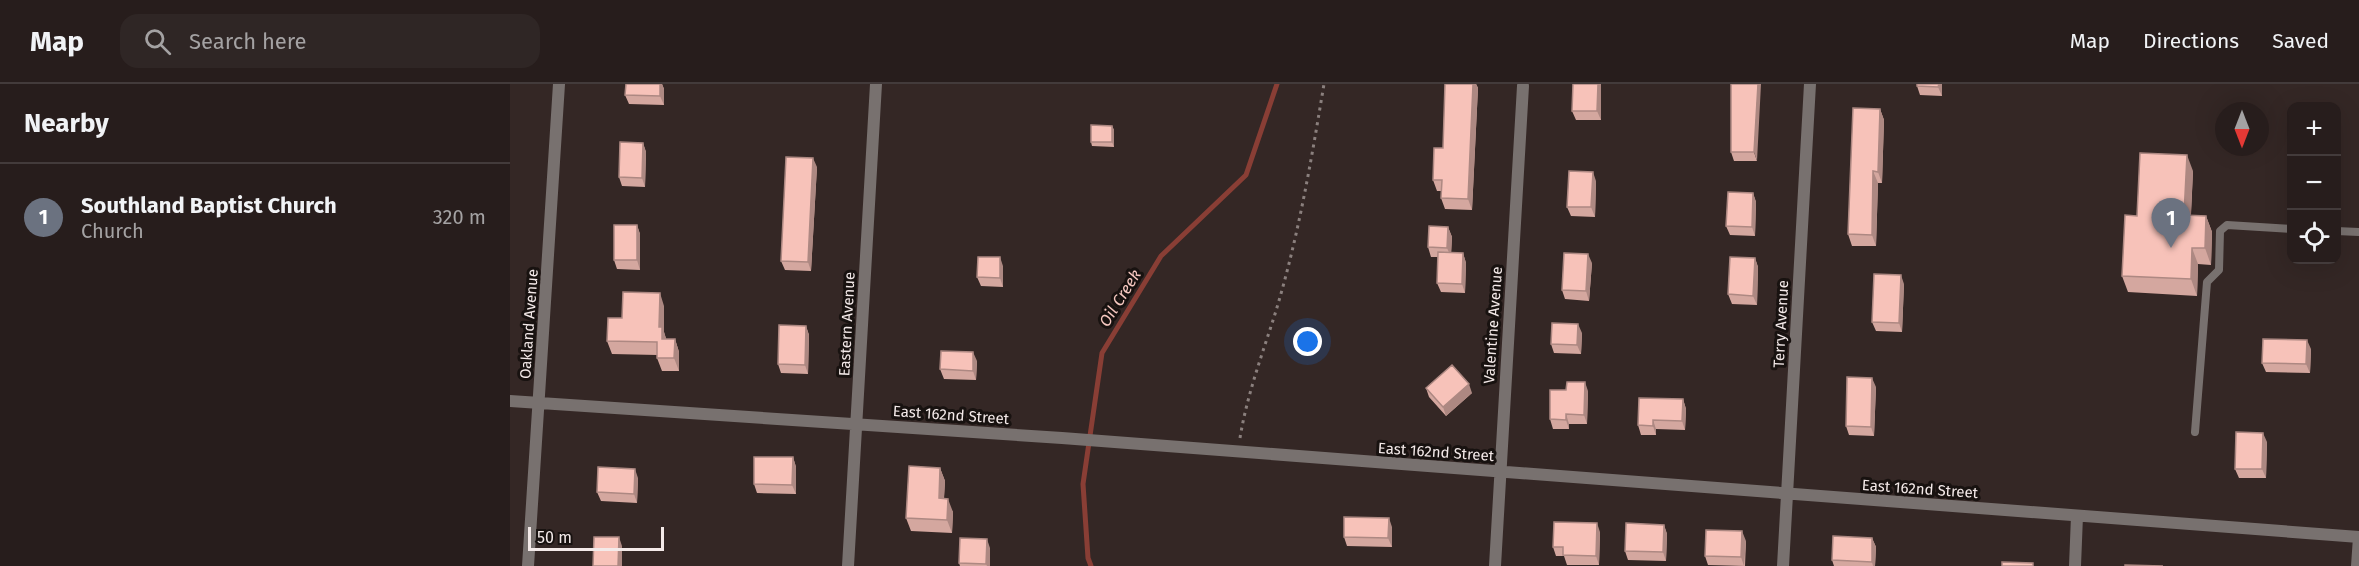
<!DOCTYPE html>
<meta charset="utf-8">
<style>
:root{--surface:#271d1c;--page:#2f2625;--text:#f1f3f6;--muted:#a4a2a3;--line:#433b3b;--accent:#d93025}
body{margin:0;font-family:"Fira Sans",sans-serif;background:var(--page);color:var(--text)}
.controls{position:absolute;right:18px;top:18px;display:grid;overflow:hidden;border-radius:12px;box-shadow:0 6px 24px #0002}
.controls button{width:54px;height:54px;display:grid;place-items:center;padding:0;border:0;border-bottom:2px solid var(--line);background:var(--surface);color:var(--text);font:30px sans-serif}
.compass{position:absolute;left:1705px;top:18px;width:54px;height:54px;border-radius:50%;background:var(--surface);box-shadow:0 6px 24px #0002;rotate:180deg}
.scale{position:absolute;left:18px;bottom:15px;width:136px;box-sizing:border-box;padding-left:6px;border:3px solid #f4eae9;border-top:0;font-size:16px;line-height:21px;white-space:nowrap;color:#f4eae9;-webkit-text-stroke:4px #181210;paint-order:stroke}
.you{position:absolute;left:798px;top:258px;width:21px;height:21px;margin:-15px;border:4px solid #fff;border-radius:50%;background:#1a73e8;box-shadow:0 0 0 9px #1a73e833}
.badge{display:grid;place-items:center;width:39px;height:39px;border-radius:50%;background:var(--accent);color:#fff;font-size:20px;font-weight:700}
.pin{position:absolute;translate:-50% -50px;filter:drop-shadow(0 2px 3px #0008)}
.pin::after{content:'';position:absolute;top:32px;width:21px;height:18px;background:inherit;clip-path:polygon(0 0,100% 0,50% 100%)}
.list{margin:0;padding:0;list-style:none}
h2{display:flex;justify-content:space-between;align-items:center;height:78px;margin:0;padding:0 24px;font-size:26px}
h2 small{font-size:20px;font-weight:400;color:var(--muted)}
.list li{display:grid;grid-template-columns:39px 1fr auto;gap:18px;align-items:center;box-sizing:border-box;height:108px;padding:0 24px;border-top:2px solid var(--line)}
.list b{display:block;font-size:22px;white-space:nowrap}
.list p{margin:0;font-size:20px;white-space:nowrap;color:var(--muted)}
.list em{font-size:20px;font-style:normal;color:var(--muted)}
.icon{flex:none;width:33px;height:33px;fill:none;stroke:currentColor;stroke-width:2;stroke-linecap:round;stroke-linejoin:round}
.map{position:relative;flex:none;width:1849px;height:482px;overflow:hidden}
header{display:flex;align-items:center;gap:36px;box-sizing:border-box;height:84px;padding:0 30px;background:var(--surface);border-bottom:2px solid var(--line)}
header strong{font-size:28px}
nav{display:flex;gap:33px;margin-inline-start:auto;font-size:21px}
.search{width:420px;height:54px;background:var(--page);display:flex;align-items:center;gap:15px;box-sizing:border-box;padding:0 21px;border-radius:18px;color:var(--muted);font-size:22px}
main{display:flex}
aside{flex:1;background:var(--surface)}
.map>svg:first-child{display:block}
.lines{fill:none;stroke-linecap:round;stroke-linejoin:round}
.stream{stroke:#893e35;stroke-width:5}
.path{stroke:#8b807e;stroke-width:3;stroke-dasharray:3 4.5;stroke-linecap:butt}
.service{stroke:#78716f;stroke-width:8}
.minor{stroke:#78716f;stroke-width:12}
.wall{fill:#d4a79f}
.shaded-wall{fill:#ad8882}
.building{fill:#f7c2b9;stroke:#ad8882;stroke-width:1.5}
.labels{text-anchor:middle;dominant-baseline:central;stroke-width:6;stroke-linejoin:round;paint-order:stroke}
.street-label{font-size:15px;fill:#f4eae9;stroke:#181210}
.water-label{font-size:16px;font-style:italic;fill:#f6c8c0;stroke:#181210}
</style>
<header>
<strong>Map</strong>
<div class="search"><svg class="icon" aria-label="search" viewBox="0 0 24 24"><circle cx="10" cy="10" r="6"/><path d="M15 15l6 6"/></svg>Search here</div>
<nav><a>Map</a><a>Directions</a><a>Saved</a></nav>
</header>
<main>
<aside>
<h2>Nearby<small></small></h2>
<ul class="list">
<li><span class="badge" style="background:#6b7280">1</span><div><b>Southland Baptist Church</b><p>Church</p></div><em>320 m</em></li>
</ul>
</aside>
<div class="map">
<svg width="1849" height="482" viewBox="0 0 1849 482">
<rect width="100%" height="100%" fill="#342725"/>
<g class="lines">
<!-- stream -->
<path class="stream" d="M581,482l-3,-8 -5,-74 19,-131 59,-97 85,-81 31,-91"/>
<!-- path -->
<path class="path" d="M730,354c7,-43 22,-83 35,-124 23,-75 36,-152 49,-230"/>
<!-- service -->
<path class="service" d="M1826,147l23,1
M1685,348l12,-150 12,-12 1,-39 7,-6 65,4
M1845,482l2,-29"/>
<!-- minor -->
<path class="minor" d="M0,317l552,37 1297,99
M18,482l31,-482
M338,482l28,-482
M985,482l28,-480
M1273,482l27,-482
M1565,482l2,-50"/>
</g>
<!-- wall -->
<path class="wall" d="M116,0h36l2,5v16l-35,-1 -4,-9z
M935,0h31l2,4 -6,122 -27,-1 -4,-11v-7h-4l-4,-11 10,-32z
M1063,0h28v36h-25l-4,-9z
M1221,0l26,77h-23l-3,-9z
M1432,0v12l-22,-1 -3,-9z
M1370,25l4,11 -2,63h-4l-2,63h-24l-4,-12z
M602,42l2,4v17l-22,-1 -1,-4z
M133,59l3,9 -1,35 -23,-1 -3,-9z
M307,83l-6,104 -26,-1 -4,-9z
M1683,87l-2,44 15,1 6,16 -1,33 -13,-1 -1,32 -69,-4 -6,-16 15,-60z
M1086,97l-1,36 -24,-1 -4,-9z
M1243,109l3,9 -1,34 -25,-1 -4,-9z
M127,141l3,9v36l-23,-1 -3,-9z
M938,143l4,10 -1,16h12l3,10 -1,30 -24,-1 -4,-9 1,-26h-7l-3,-10z
M1245,174l3,9 -1,38 -25,-1 -4,-10z
M1082,179l-3,38 -24,-2 -3,-9z
M493,182v21l-22,-1 -4,-9z
M1394,200l-2,48 -26,-1 -4,-9z
M154,222v26l2,7h9l4,13v19h-17l-5,-13v-3l-45,-1 -5,-13 15,-23z
M296,242l3,9 -1,39 -27,-1 -3,-9z
M1072,249l-1,21 -27,-1 -3,-9z
M1801,265l-1,24 -44,-1 -4,-9z
M467,277l-1,19 -32,-1 -4,-10z
M1366,303l-2,49 -25,-1 -3,-9z
M916,304l46,5 -26,23 -17,-19z
M1078,307l-1,33h-18v5h-16l-3,-10z
M1173,315l3,10 -1,21 -29,-1v6h-15l-3,-10z
M1757,358l-1,36h-27l-4,-9z
M283,373l3,10v27l-39,-1 -3,-9z
M430,384l5,13 -1,18 9,13 -1,21 -41,-2 -5,-13z
M128,394l-1,25 -36,-2 -4,-9z
M1154,441l3,9 -1,27 -38,-1 -3,-9z
M882,443v20l-45,-1 -3,-9z
M1090,448l-1,33h-32l-3,-9h-8l-3,-9z
M1362,454l4,9 -1,19h-41l-2,-6z
M1236,457l-1,25 -37,-1 -3,-9z
M480,464v18h-30l-1,-3z"/>
<!-- shaded-wall -->
<path class="shaded-wall" d="M150,0h2l2,5v16l-4,-9z
M963,0h3l2,4 -6,122 -4,-11z
M1088,0h3v36l-4,-9z
M1248,0h3l-4,77 -3,-9z
M1429,0h3v12l-4,-9z
M1370,25l4,11 -2,63 -4,-11z
M602,42l2,4v17l-2,-5z
M133,59l3,9 -1,35 -3,-9z
M1677,71l6,16 -3,60 -6,-16z
M303,74l4,9 -6,104 -3,-9z
M1363,87l5,12 -2,63 -4,-11z
M1083,88l3,9 -1,36 -4,-10z
M1243,109l3,9 -1,34 -3,-9z
M1696,132l6,16 -1,33 -6,-17z
M127,141l3,9v36l-3,-10z
M938,143l4,10 -1,20 -4,-9z
M1682,164l6,16 -1,32 -6,-17z
M953,169l3,10 -1,30 -3,-9z
M1078,170l4,9 -3,38 -3,-10z
M490,173l3,9v21l-3,-9z
M1245,174l3,9 -1,38 -4,-9z
M1391,191l3,9 -2,48 -3,-9z
M150,209l4,13v26l3,9 -5,-2 -3,-12z
M1068,240l4,9 -1,21 -4,-9z
M296,242l3,9 -1,39 -3,-9z
M165,255l4,13v19l-5,-13z
M1797,256l4,9 -1,24 -4,-9z
M463,268l4,9 -1,19 -3,-9z
M1362,294l4,9 -2,49 -3,-9z
M1075,298l3,9 -1,33 -3,-9z
M959,300l3,9 -26,23 -3,-9z
M1173,315l3,10 -1,21 -3,-9z
M1056,330l3,10v5l-3,-9z
M1143,336l3,9v6l-3,-9z
M1753,349l4,9 -1,36 -4,-9z
M283,373l3,10v27l-4,-9z
M430,384l5,13 -2,30 -4,-13z
M125,385l3,9 -1,25 -3,-9z
M438,415l5,13 -1,21 -5,-13z
M879,434l3,9v20l-4,-9z
M1087,439l3,9 -1,33 -3,-9z
M1154,441l3,9 -1,27 -3,-9z
M1232,447l4,10 -2,25 -3,-9z
M109,453l3,9v20h-4z
M1362,454l4,9 -1,19h-2l-1,-4z
M477,455l3,9v18h-3l-1,-2z"/>
<!-- building -->
<path class="building" d="M116,0h34v12l-35,-1z
M935,0h28l-5,115 -27,-1 1,-18h-9l1,-32h9z
M1063,0h25l-1,27h-25z
M1221,0h27l-4,68h-23z
M1407,0h22l-1,3 -21,-1z
M1343,24l27,1 -2,63 -5,-1 -1,64 -24,-1z
M581,41l21,1v16h-21z
M110,58l23,1 -1,35 -23,-1z
M1630,69l47,2 -3,60 22,1 -1,32h-13l-1,31 -69,-3 3,-61 12,1z
M276,73l27,1 -5,104 -27,-1z
M1059,87l24,1 -2,35h-24z
M1218,108l25,1 -1,34 -26,-1z
M104,141h23v35h-23z
M919,142l19,1 -1,21 -19,-1z
M928,168l25,1 -1,31 -25,-1z
M1054,169l24,1 -2,37 -24,-1z
M468,173h22v21l-23,-1z
M1220,173l25,1 -2,38 -25,-2z
M1364,190l27,1 -2,48 -27,-1z
M113,208l37,1 -1,34h3v12h13l-1,19h-17v-16l-50,-1 1,-23h14z
M1042,239l26,1 -1,21 -26,-1z
M269,241l27,1 -1,39 -27,-1z
M1753,255l44,1 -1,24 -44,-1z
M431,267l32,1v19l-33,-2z
M942,281l17,19 -26,23 -17,-19z
M1337,293l25,1 -1,49 -25,-1z
M1057,298h18l-1,33 -18,-1v6l-16,-1v-29h16z
M1129,314l44,1 -1,22 -29,-1v6l-15,-1z
M1726,348l27,1 -1,36h-27z
M244,373h39l-1,28 -38,-1z
M399,382l31,2 -1,30 9,1 -1,21 -41,-2z
M88,383l37,2 -1,25 -37,-2z
M834,433l45,1 -1,20 -44,-1z
M1044,438l43,1 -1,33 -33,-1v-8h-10z
M1116,439l38,2 -1,27 -38,-1z
M1196,446l36,1 -1,26 -36,-1z
M1323,452l39,2v24l-40,-2z
M84,453h25l-1,29h-25z
M450,454l27,1 -1,25 -27,-1z
M1492,478l31,1v3h-31z
M1615,481l38,1h-38z"/>
<g class="labels">
<!-- street labels -->
<g class="street-label">
<text transform="translate(19 240) rotate(-86)">Oakland Avenue</text>
<text transform="translate(337 240) rotate(-87)">Eastern Avenue</text>
<text transform="translate(1271 240) rotate(-87)">Terry Avenue</text>
<text transform="translate(983 241) rotate(-86)">Valentine Avenue</text>
<text transform="translate(441 331) rotate(4)">East 162nd Street</text>
<text transform="translate(926 368) rotate(4)">East 162nd Street</text>
<text transform="translate(1410 405) rotate(4)">East 162nd Street</text>
</g>
<!-- water labels -->
<g class="water-label">
<text transform="translate(610 214) rotate(-58)">Oil Creek</text>
</g>
</g>
</svg>
<div class="controls">
<button>+</button>
<button>−</button>
<button><svg class="icon" aria-label="locate" viewBox="0 0 24 24"><circle cx="12" cy="12" r="6"/><path d="M12 2v4M12 18v4M2 12h4M18 12h4"/></svg></button>
</div>
<svg class="compass" viewBox="-18 -18 36 36"><path d="M0-13l5 13h-10z" fill="#e53935"/><path d="M0 13l5-13h-10z" fill="#a4a2a3"/></svg>
<div class="scale">50 m</div>
<div class="you"></div>
<div class="pin badge" style="left:1661px;top:164px;background:#6b7280">1</div>
</div>
</main>
